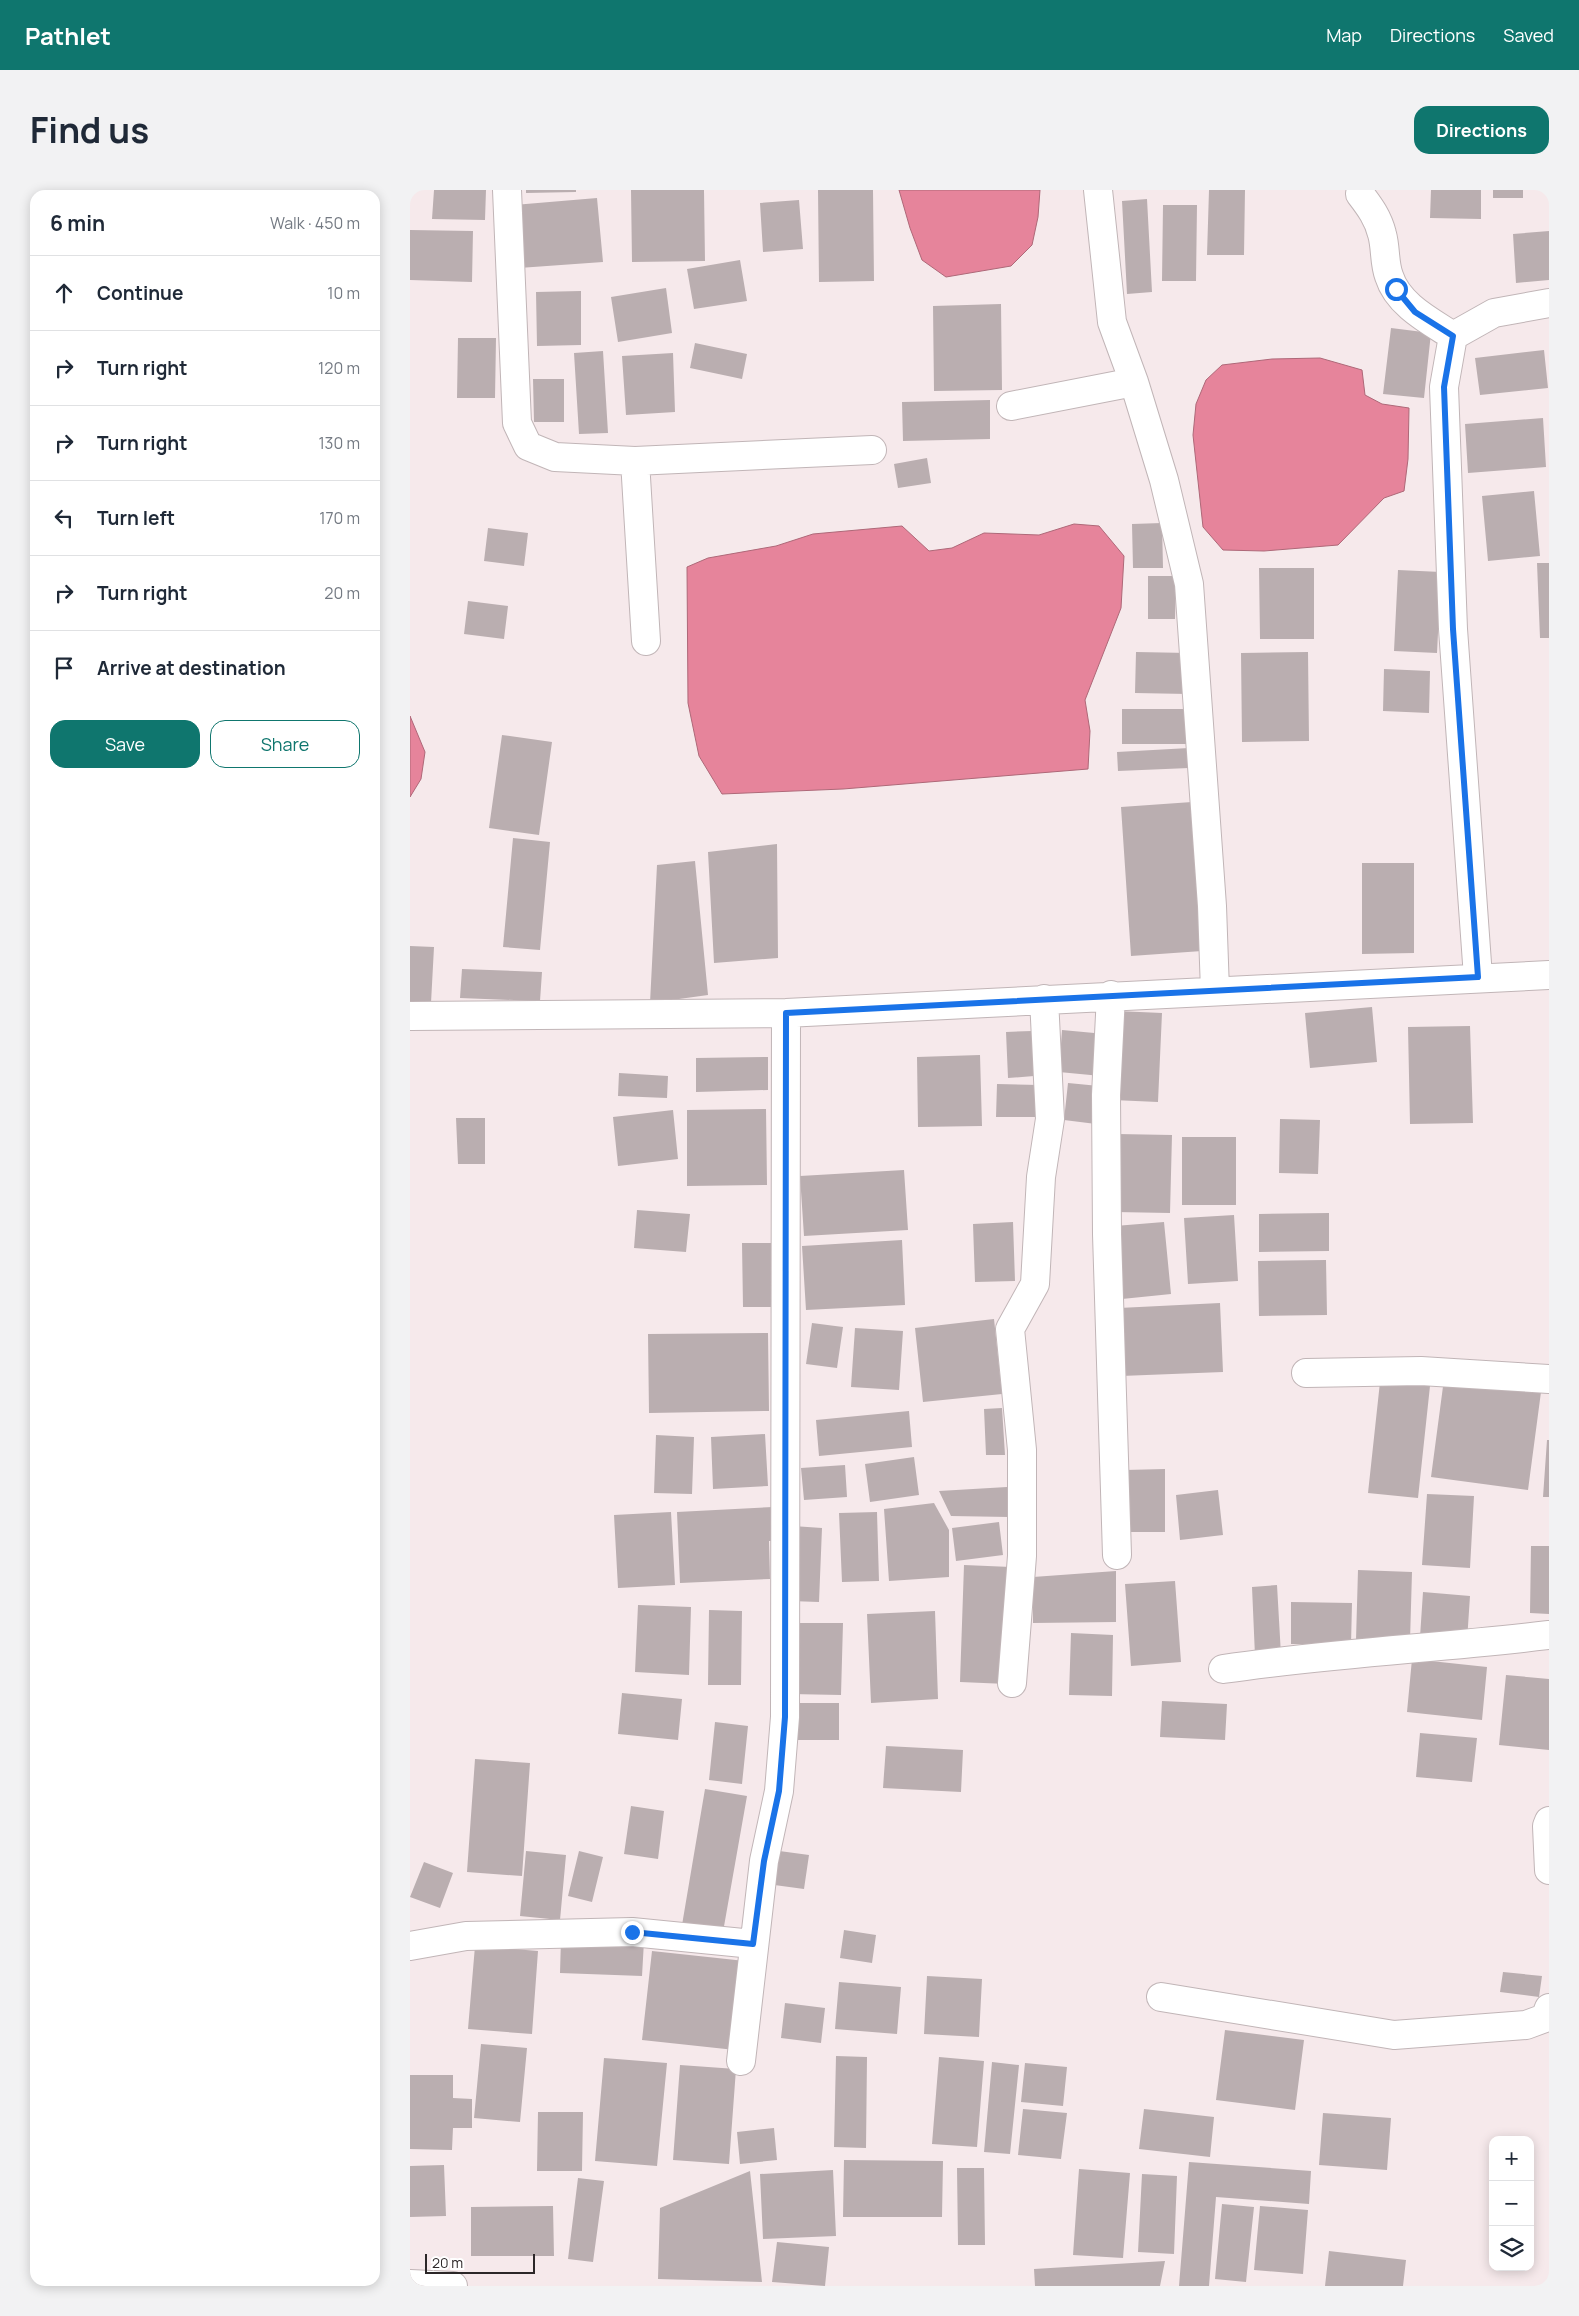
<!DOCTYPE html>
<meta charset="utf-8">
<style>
:root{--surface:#fff;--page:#f2f2f3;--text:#1f2937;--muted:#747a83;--line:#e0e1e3;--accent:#0f766e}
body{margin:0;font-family:Manrope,sans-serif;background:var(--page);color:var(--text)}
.controls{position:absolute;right:15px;bottom:15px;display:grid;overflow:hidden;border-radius:10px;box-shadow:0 2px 12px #0003}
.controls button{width:45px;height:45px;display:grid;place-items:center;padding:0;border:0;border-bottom:1px solid var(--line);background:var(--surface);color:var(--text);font:25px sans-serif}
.scale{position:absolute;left:15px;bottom:12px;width:110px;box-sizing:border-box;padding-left:5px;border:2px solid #2c2728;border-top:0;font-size:14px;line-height:18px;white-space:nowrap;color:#2c2728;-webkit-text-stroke:4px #fff;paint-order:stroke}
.stop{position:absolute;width:15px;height:15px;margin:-11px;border:4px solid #1a73e8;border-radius:50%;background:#fff}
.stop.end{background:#1a73e8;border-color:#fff;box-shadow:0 1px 5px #0008}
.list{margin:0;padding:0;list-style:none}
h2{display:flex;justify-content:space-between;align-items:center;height:65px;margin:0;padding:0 20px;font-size:21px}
h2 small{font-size:16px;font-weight:400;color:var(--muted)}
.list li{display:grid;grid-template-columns:32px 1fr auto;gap:15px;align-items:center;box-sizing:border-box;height:75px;padding:0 20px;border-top:1px solid var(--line)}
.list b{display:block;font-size:19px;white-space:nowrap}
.list em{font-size:16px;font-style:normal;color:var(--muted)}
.actions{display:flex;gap:10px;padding:15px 20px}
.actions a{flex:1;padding:11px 0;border:1px solid var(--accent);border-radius:15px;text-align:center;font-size:18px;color:var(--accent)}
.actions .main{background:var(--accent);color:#fff}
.icon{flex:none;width:28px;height:28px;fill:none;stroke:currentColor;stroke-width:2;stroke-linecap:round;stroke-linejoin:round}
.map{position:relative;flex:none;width:1139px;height:2096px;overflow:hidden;border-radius:15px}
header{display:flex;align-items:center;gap:30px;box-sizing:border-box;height:70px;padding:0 25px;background:var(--accent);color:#fff}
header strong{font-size:24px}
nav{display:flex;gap:28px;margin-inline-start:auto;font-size:18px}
.intro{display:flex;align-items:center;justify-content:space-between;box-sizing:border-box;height:120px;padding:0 30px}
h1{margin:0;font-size:35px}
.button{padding:12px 22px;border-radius:15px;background:var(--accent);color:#fff;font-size:18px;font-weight:700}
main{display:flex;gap:30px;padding:0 30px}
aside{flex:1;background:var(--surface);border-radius:15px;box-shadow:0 2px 12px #0003}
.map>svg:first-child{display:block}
.water{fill:#e6849b;stroke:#ae6878}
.building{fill:#baaeb0}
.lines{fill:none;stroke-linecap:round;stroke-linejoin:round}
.minor-casing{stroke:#c1b5b7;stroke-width:30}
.minor{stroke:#fff;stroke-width:28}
.route{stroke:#1a73e8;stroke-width:6}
</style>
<header>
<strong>Pathlet</strong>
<nav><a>Map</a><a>Directions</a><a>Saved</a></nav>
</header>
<div class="intro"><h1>Find us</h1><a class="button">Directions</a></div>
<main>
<aside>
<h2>6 min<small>Walk · 450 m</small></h2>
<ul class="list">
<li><svg class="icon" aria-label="ahead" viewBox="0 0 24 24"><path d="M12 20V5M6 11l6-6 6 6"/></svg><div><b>Continue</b></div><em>10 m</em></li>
<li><svg class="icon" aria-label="right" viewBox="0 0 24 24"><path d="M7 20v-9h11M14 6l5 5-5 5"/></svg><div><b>Turn right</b></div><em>120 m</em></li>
<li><svg class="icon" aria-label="right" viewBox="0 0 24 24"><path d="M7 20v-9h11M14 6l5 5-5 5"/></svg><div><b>Turn right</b></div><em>130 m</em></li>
<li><svg class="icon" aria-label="left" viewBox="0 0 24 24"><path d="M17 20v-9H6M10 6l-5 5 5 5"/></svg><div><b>Turn left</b></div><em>170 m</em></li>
<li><svg class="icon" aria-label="right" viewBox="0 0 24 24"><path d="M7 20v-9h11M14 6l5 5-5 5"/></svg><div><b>Turn right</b></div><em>20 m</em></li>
<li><svg class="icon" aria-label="arrive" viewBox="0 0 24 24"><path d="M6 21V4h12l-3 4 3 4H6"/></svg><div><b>Arrive at destination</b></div></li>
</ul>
<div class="actions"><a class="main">Save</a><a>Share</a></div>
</aside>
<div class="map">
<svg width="1139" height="2096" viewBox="0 0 1139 2096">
<rect width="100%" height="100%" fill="#f6e9eb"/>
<!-- water -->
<path class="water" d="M489,0h141l-2,27 -6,28 -21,21 -65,11 -24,-17 -12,-32z
M910,168l42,12 3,25 17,9 27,4 -1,51 -4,32 -20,7 -46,47 -74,6 -41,-1 -20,-23 -10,-92 3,-31 10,-24 16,-15 50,-6z
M664,334l25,2 25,30 -3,52 -36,92 5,31 -2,38 -245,20 -121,5 -23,-38 -11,-53 -1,-136 21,-9 68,-12 37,-12 89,-8 27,25 23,-3 32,-15 55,2z
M0,526l15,36 -4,27 -11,18z"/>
<!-- building -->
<path class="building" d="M24,0h52l-1,30 -53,-1z
M116,0h50v2l-50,1z
M221,0h73l1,71 -73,1z
M408,0h55l1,91 -55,1z
M799,0h36l-1,65h-37z
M1021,0h50v29l-51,-1z
M1083,0h30v8h-30z
M187,8l6,64 -84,6 -5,-63z
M737,9l5,93 -25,2 -5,-93z
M389,10l4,49 -40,3 -3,-49z
M753,15h34l-1,76h-34z
M0,40l63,1 -1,51 -62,-2z
M1139,41v49l-33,3 -3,-49z
M330,70l7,41 -53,8 -7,-40z
M256,98l6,45 -54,9 -7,-45z
M171,101v54l-44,1 -1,-54z
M591,114l1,86 -68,1 -1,-85z
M981,138l40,5 -7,65 -41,-4z
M48,148h38l-1,60h-38z
M285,153l52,11 -5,25 -52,-11z
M1134,160l4,38 -68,7 -5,-37z
M193,161l5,82 -29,1 -5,-81z
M263,163l2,59 -49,3 -4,-59z
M123,189h31v43h-30z
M580,210v39l-87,2 -1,-39z
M1133,228l3,49 -78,6 -3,-49z
M517,268l4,25 -33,5 -4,-24z
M1124,301l6,65 -52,5 -6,-65z
M752,333l1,45h-30l-1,-44z
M78,338l40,5 -4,33 -40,-5z
M1127,373h12v75h-9z
M849,378h55v71h-54z
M988,380l43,2 -4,81 -43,-2z
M738,386h28l-1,43h-27z
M58,411l40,5 -4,33 -40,-5z
M726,462l53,1 -1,41 -53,-1z
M898,462l1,89 -67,1 -1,-89z
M974,479l46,2 -1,42 -46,-2z
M712,519h70v35h-70z
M92,545l50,7 -13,93 -50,-7z
M779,558v20l-71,3 -1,-19z
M782,612l10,149 -71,5 -10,-149z
M103,648l37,4 -10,108 -37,-3z
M367,654l1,114 -64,5 -6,-111z
M285,671l13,134 -58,8 7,-138z
M952,673h52v90l-52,1z
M0,756l24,1 -3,56 -21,-1z
M52,779l80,3 -2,29 -80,-3z
M962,817l5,55 -67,6 -5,-55z
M707,821l45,2 -4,89 -45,-2z
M1060,836l3,97 -63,1 -2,-97z
M652,840l43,4 -4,42 -42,-4z
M622,841l2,45 -26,2 -2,-46z
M570,865l2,71 -64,1 -1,-70z
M358,867v33l-72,2v-34z
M209,883l49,3 -1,22 -49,-2z
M658,893l31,3 -3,38 -32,-4z
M587,894l42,1v32h-43z
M356,919l1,76 -80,1v-76z
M263,920l5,49 -60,7 -5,-49z
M46,928h29v46h-27z
M870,929l40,1 -2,54 -39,-1z
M707,944l55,1 -2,78 -55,-1z
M772,947h54v68h-54z
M494,980l4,60 -104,6 -4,-60z
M227,1020l53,4 -4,38 -52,-4z
M919,1023v38l-70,1v-38z
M824,1025l4,66 -50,3 -4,-66z
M603,1032l2,59 -40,1 -2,-58z
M754,1032l7,72 -49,5 -7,-73z
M492,1050l3,65 -99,5 -4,-64z
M332,1053h29l1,64h-29z
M916,1070l1,55 -68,1 -1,-55z
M810,1113l3,69 -102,4 -2,-68z
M584,1129l8,75 -79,8 -8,-74z
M402,1133l31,4 -6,41 -31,-4z
M445,1138l48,3 -4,59 -48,-3z
M358,1143l1,78 -120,2 -1,-79z
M1034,1189l97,13 -13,98 -97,-13z
M970,1192l50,4 -12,112 -50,-5z
M592,1218l3,47h-19l-2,-46z
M499,1221l3,36 -93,9 -3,-36z
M355,1244l3,52 -55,3 -2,-52z
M246,1245l38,2 -2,57 -38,-1z
M1137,1250h2v57h-6z
M504,1267l5,38 -49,7 -5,-38z
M435,1275l2,32 -43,3 -3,-32z
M755,1279v63h-40v-62z
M597,1297l2,30 -58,-1 -12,-25z
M808,1300l5,45 -43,5 -4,-45z
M1017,1304l47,2 -4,72 -48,-3z
M524,1313l15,27v47l-60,4 -5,-72z
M363,1317l2,34h-6l1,38 -90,4 -3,-71z
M261,1322l4,73 -57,3 -4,-73z
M467,1322l2,69 -37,1 -3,-69z
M589,1332l4,33 -47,6 -4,-33z
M383,1336l29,2 -3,74 -29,-1z
M1121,1356h18v68l-19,-1z
M554,1375l47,2 -4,117 -47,-2z
M948,1380l54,2 -2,69 -54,-1z
M706,1381v51l-83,1v-46z
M765,1391l6,81 -50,4 -6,-82z
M867,1395l4,70 -26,1 -3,-69z
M1013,1402l47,4 -3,45 -47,-4z
M881,1412l61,1 -1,42 -60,-1z
M228,1415l53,2 -2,68 -54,-3z
M299,1420l33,1 -1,74h-33z
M525,1421l3,88 -67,4 -4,-89z
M381,1433h52l-2,72 -51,-1z
M661,1443l42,2 -1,61 -43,-1z
M1002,1469l75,8 -5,53 -75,-8z
M1096,1485l43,4v71l-50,-5z
M212,1503l60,6 -4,41 -60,-6z
M752,1511l65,3 -2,36 -65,-3z
M380,1513h49v37h-49z
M305,1532l33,4 -6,58 -33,-4z
M1010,1543l57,5 -5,44 -56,-5z
M476,1556l77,4 -2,42 -78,-4z
M65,1569l55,4 -8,113 -55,-4z
M295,1599l42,7 -24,136 -41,-7z
M221,1616l33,5 -6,48 -34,-5z
M362,1660l37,5 -5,34 -37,-5z
M116,1661l40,4 -6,65 -40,-4z
M169,1661l24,6 -11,45 -24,-6z
M14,1672l29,11 -13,35 -30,-11z
M434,1740l32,5 -4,28 -32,-5z
M151,1749l83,2 -2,35 -82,-3z
M65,1756l63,5 -6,83 -64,-5z
M242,1761l93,10 -10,89 -93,-10z
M1093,1782l39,4 -3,21 -39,-5z
M517,1786l55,3 -3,58 -55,-3z
M429,1792l62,5 -4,47 -62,-5z
M375,1813l40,5 -4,35 -40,-5z
M815,1840l79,10 -9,70 -79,-10z
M71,1854l46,4 -7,74 -46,-4z
M426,1866l31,1 -1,91 -32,-1z
M529,1867l45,4 -7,86 -45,-3z
M194,1868l63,5 -10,103 -62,-5z
M582,1872l27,3 -9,89 -26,-2z
M615,1873l42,4 -4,39 -42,-4z
M270,1875l56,4 -7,95 -56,-4z
M0,1885h43v23l19,1v29h-19l-1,22 -42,-1z
M613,1919l44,4 -6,46 -43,-4z
M734,1919l70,8 -4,40 -71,-8z
M128,1922h45l-1,59h-45z
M913,1923l68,5 -4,52 -68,-5z
M364,1938l3,32 -37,4 -3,-32z
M434,1970l99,1 -1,56h-99z
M779,1972l122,9 -2,33 -93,-7 -7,89h-30z
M34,1975l2,51 -36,1v-51z
M547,1978h27l1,77h-27z
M669,1979l51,4 -7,85 -50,-3z
M423,1980l3,66 -73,3 -3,-65z
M340,1981l12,111 -104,-3 2,-71z
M732,1984l35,2 -3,78 -36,-2z
M168,1988l26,3 -11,81 -25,-3z
M812,2014l32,3 -8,75 -31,-3z
M143,2016l1,50h-83v-49z
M850,2016l48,4 -5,64 -49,-4z
M367,2052l52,5 -4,39 -53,-4z
M919,2061l77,9 -3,26h-78z
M755,2071l-5,25h-125l-1,-17z"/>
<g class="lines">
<defs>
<path id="minor" d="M97,0l10,233 11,23 27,11 80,4 237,-11
M688,0l14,132 22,60 30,98 25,104 23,322 3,85
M950,4c10,13 18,24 22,40 4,14 2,29 7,42 9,29 41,45 64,60
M601,216l123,-24
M225,271l11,180
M1068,787l-25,-348 -9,-242 9,-51 41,-23 55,-10
M701,805l-5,100 1,139 10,321
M0,826l376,-3 763,-38
M896,1183l115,-2 128,8
M813,1479c108,-16 217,-21 326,-34
M602,1493l10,-127v-106l-12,-121 25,-45 6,-107 9,-58 -6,-120
M1139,1631l-2,5 2,44
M0,1756l56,-10 166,-4 121,12
M751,1807l233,38 132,-10 19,-7 4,-10
M331,1871l23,-200 15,-70 6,-74 1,-704
M0,2094l43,2"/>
</defs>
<!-- minor casing -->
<use href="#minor" class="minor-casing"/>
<!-- minor -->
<use href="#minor" class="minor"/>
</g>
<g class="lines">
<!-- route -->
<path class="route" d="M222,1742l121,12 11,-83 15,-70 6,-74 1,-704 692,-36 -25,-348 -9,-242 9,-51 -38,-24 -19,-23"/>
</g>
</svg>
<div class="controls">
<button>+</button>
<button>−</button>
<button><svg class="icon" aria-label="layers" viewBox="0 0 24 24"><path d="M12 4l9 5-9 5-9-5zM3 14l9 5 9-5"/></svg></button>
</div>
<div class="scale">20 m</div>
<div class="stop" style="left:986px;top:99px"></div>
<div class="stop end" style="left:222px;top:1742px"></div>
</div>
</main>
